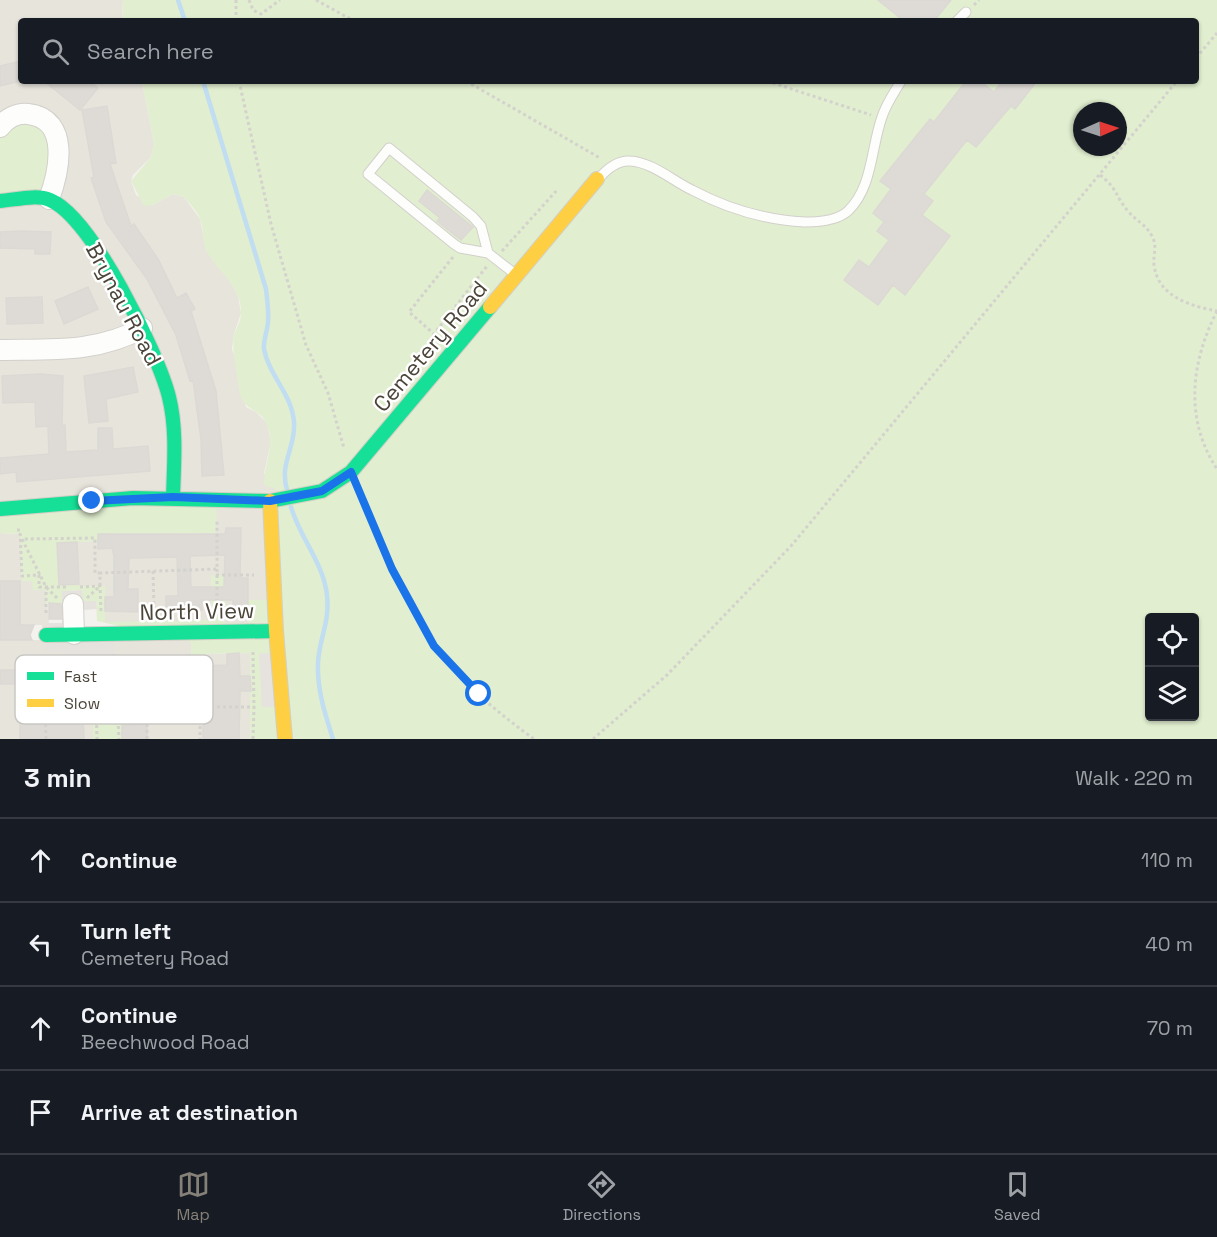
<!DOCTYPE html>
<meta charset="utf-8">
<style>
:root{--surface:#171b24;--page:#20242c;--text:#f1f3f6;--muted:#9ea1a6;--line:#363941;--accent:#868178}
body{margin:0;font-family:"Space Grotesk",sans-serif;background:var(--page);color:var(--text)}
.controls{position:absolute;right:18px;bottom:18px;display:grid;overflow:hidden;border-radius:6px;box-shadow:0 2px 4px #0004}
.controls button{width:54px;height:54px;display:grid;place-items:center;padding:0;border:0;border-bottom:2px solid var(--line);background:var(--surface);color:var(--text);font:30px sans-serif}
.compass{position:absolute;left:1073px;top:102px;width:54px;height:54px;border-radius:50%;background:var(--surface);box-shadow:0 2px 4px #0004;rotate:87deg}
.stop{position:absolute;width:18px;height:18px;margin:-14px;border:4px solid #1a73e8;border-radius:50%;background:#fff}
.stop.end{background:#1a73e8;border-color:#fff;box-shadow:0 2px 6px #0008}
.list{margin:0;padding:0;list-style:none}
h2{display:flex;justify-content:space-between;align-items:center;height:78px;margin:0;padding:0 24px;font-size:26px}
h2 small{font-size:20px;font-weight:400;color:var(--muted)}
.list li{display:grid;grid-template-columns:39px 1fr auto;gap:18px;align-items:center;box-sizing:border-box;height:84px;padding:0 24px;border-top:2px solid var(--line)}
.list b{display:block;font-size:22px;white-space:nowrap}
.list p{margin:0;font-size:20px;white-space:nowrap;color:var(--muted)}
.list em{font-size:20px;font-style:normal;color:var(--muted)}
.icon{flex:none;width:33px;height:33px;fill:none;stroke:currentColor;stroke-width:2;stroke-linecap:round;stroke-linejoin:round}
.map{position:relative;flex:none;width:1217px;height:739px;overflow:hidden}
.search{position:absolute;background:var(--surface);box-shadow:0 2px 4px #0004;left:18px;right:18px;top:18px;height:66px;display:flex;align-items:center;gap:15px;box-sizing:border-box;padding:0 21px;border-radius:6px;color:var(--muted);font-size:22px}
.sheet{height:414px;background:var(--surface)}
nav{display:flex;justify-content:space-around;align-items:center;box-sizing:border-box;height:84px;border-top:2px solid var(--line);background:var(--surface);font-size:16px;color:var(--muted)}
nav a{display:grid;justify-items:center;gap:3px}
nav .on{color:var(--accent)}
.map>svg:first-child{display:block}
.residential{fill:#e7e4dc}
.green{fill:#e1eecf;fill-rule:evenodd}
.parking{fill:#e6e3df}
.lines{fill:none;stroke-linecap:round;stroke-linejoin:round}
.stream{stroke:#c0ddf1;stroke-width:4.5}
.building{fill:#dedbd6;stroke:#dcd9d4;stroke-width:1.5;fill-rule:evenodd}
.lane-casing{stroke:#d2d0cb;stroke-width:11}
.street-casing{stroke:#d2d0cb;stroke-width:22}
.fast-casing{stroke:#d3cfc5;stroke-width:16}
.slow-casing{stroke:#d3cfc5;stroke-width:16}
.path{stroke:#d3d2cc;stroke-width:3;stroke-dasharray:3 3;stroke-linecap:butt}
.lane{stroke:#fdfdfc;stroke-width:9}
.street{stroke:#fdfdfc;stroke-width:20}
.fast{stroke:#16e098;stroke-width:14}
.slow{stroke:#ffcf43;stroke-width:14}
.route{stroke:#1a73e8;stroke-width:8}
.labels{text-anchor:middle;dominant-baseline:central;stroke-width:5;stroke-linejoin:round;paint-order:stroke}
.street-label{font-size:22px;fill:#4b4439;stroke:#fff}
.key{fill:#fff;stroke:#c9c7c4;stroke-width:1.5}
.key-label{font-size:16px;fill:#4b4439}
</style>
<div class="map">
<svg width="1217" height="739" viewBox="0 0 1217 739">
<rect width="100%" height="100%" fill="#f4f2ee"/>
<!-- residential -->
<path class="residential" d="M0,0h123l-1,21h-101v60h121l12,63 -3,13 -18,18 -2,6 5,14 17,10 20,-11 11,3 16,22 6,31 23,28 9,18 3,17 -7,21 -2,15 6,16 1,19 7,23 10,5 11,11 4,19 -7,31 14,17 -4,110 -26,24h-23l1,-49h-15l1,45 -107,3v-26l-23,-10 -23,-2 -2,-42 41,-2v-7l118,-1v-33l-216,9z
M0,533l21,1 1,47h11v9l13,-1 3,34 16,29 1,8h48v-27l77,-1 13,22 46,-1v86h-128v-20l-4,-1 -1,-27h-24l1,48h6h-100v-99h42v-15h-42z"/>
<!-- green -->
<path class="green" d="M123,0h1094v739h-967v-86l-46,1v33h-13v-45l-94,-21 -1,-20 -14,1v-12l-19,1 -1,13 -16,-1v-13h-13l-1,-9h-10l-2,-47 -20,-1v-24l217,-9 -1,33 -118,1v7l-41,2 2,42 46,1v36l107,-2 -1,-45h13l2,-2 -1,50h23v-23h26l4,-110 -14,-5c-1,-21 13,-41 2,-62 -6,-14 -23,-13 -26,-29 -2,-12 -9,-50 -6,-59 2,-7 7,-13 7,-22 1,-27 -24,-41 -35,-63 -4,-9 -2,-21 -6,-31 -3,-8 -11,-16 -16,-22l-11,-3 -20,11 -9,1 -13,-25 20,-24 3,-13 -12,-63h1054v-60h-1074zM1082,111h36v36h-36zM1150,618h44v98h-44z
M7,119l43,5 -1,75 -49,2v-74z
M93,691h24l1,27h4v21h-29z"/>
<!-- parking -->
<path class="parking" d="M82,590l1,11h13l1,8 -14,1 1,23h30v27h-49v-8h-19v-29h16v-32z
M277,652l5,55h-20l-3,-53z"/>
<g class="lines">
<!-- stream -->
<path class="stream" d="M178,0l7,21
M203,81l63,208c1,10 3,22 2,32 0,9 -5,19 -4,28 5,27 28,45 30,73 2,26 -15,40 -7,68
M291,507c9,31 32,55 36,88 3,28 -8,44 -9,68 -1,27 7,51 15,76"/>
</g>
<!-- building -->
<path class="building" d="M878,0h73l-17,21h-30z
M21,61v20l-21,5v-20z
M44,81h45l9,7 -18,22z
M966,81h14l14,11 8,-11h35l-22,28 -4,-3 -35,41 -9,-7 -43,54 9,7 -11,14 28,21 -45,59 -12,-10 -15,20 -34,-25 15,-20 10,7 20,-27 -12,-9 7,-9 -11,-9 18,-24 -11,-8 50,-62 4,3z
M107,106l9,57 -6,1 21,62 3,-2 24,35 19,39 9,-5 9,16 -4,2 25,80 8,84 -22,1 -1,-36 -8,-60 -3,1 -14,-46 -29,-56 -41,-57 -15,-44 3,-1 -12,-67z
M427,190l46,37 -12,13 -24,-19 3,-3 -21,-17z
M22,231l29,1 -1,22h-15v-5l-35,-1v-16z
M88,287l10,22 -34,15 -9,-23z
M42,297l1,26 -36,1 -1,-26z
M133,367l5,25 -32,7 2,22 -19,2 -5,-47z
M41,374l22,2 -1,50 3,-1 1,27 32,-2v-22h14l1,21 35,-3 2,25 -133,11 -1,-10 -16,2v-16l49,-4 -1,-28 -12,1 -1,-25 -32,1 -1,-27z
M226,528h15l-1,50h8v38h-15v-16h-31v10h-36v-14h12l-1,-39 -48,1 -1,31h10v23l-33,-1v-14h9v-41l-2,-8 -14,1v-15h127zM225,555l-1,32h-33l-1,-31z
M77,542l2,42 -20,1 -2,-42z
M0,581h20v44h14l-4,10 2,5h-32z
M49,603l12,1 1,15h-13z
M239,653l1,23h10l1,15h-11l-1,48h-36v-28l-56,1v27h-25v-14h11v-41l-44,-1h-19l1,35h12l1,21h-64v-55h-20v-14h118l-1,-9h69v5l41,-1v-11z"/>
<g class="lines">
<defs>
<path id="lane" d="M957,21l9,-9
M599,178c8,-9 19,-18 31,-17 22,1 43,20 62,29 36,19 72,30 113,32 14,0 33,-2 43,-11 25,-24 23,-64 34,-94 4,-13 12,-24 19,-36
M488,253l-7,-27 -8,-9 -84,-69 -21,26 86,70 6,4 28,5 27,21"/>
<path id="street" d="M0,127c7,-9 17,-14 28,-13 43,5 31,58 21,85
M0,350c49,-1 98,3 142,-22
M73,604l1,30"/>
<path id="fast" d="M0,201c15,-1 36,-7 50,-1 42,17 108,153 119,197 8,32 5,67 4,100
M0,509l133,-11 137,3 52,-10 29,-19 139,-165
M46,635l230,-4"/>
<path id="slow" d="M490,307l107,-128
M270,501l6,130 9,108"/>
</defs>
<!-- lane casing -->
<use href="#lane" class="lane-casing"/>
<!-- street casing -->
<use href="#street" class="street-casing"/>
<!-- fast casing -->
<use href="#fast" class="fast-casing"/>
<!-- slow casing -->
<use href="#slow" class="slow-casing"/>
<!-- path -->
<path class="path" d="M249,0l4,10 8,4 19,-14
M316,0l38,21
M974,5l5,-5
M236,21v-21
M1196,58l21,-25
M239,81l32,143 35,121 22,48 16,55
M466,81l134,77
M767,81l104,34
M1100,175c18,14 15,21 28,36 8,10 19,14 25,27 4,10 0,17 1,27 4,32 37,41 63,46
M502,251l56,-62
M453,257l-44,55 25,22 53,-68
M1217,311c-26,51 -33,108 0,158
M359,491c22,52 43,106 74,153 22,34 69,72 101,95
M17,530h3l2,46 17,-1v12h28
M217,569v43
M153,571l1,41
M216,575h38
M80,587l20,-1 1,27
M57,598l-11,-11 -24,-48 73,-1v35h5
M87,598l13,-12v-13l117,-4v-49
M46,613v-26
M253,652l1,55
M114,654l1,31
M65,655v40
M96,695l1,44
M199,707h55l-1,32
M96,720h104l-1,-36
M115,720v-35l84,-1v-31
M118,720l1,19
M200,720v19
M46,739l-1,-44 70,-1
M147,739v-18
M593,739l74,-64 124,-129 386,-465"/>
<!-- lane -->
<use href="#lane" class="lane"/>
<!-- street -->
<use href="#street" class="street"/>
<!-- fast -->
<use href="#fast" class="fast"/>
<!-- slow -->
<use href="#slow" class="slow"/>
</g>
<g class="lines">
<!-- route -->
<path class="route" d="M92,501l81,-4 97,4 52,-10 29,-19 41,97 42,77 45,48"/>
</g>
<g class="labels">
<!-- street labels -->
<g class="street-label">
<text transform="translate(124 304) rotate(62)">Brynau Road</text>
<text transform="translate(430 346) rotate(-50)">Cemetery Road</text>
<text transform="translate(197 611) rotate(-1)">North View</text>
</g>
</g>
<!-- legend -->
<rect x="15" y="655" width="198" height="69" rx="9" class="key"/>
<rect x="27" y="672" width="27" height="8" fill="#16e098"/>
<rect x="27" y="699" width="27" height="8" fill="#ffcf43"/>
<g class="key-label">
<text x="64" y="682">Fast</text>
<text x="64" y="709">Slow</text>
</g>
</svg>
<div class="controls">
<button><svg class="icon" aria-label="locate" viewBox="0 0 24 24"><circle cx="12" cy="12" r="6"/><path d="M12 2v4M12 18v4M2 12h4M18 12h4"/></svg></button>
<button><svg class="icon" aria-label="layers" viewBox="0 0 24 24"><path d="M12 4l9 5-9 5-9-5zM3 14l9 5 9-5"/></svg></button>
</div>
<svg class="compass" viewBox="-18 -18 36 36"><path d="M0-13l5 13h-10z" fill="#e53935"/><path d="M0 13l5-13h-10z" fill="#9ea1a6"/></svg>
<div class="stop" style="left:479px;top:694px"></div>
<div class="stop end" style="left:92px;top:501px"></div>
<div class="search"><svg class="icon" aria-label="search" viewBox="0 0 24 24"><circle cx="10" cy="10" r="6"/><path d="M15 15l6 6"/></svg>Search here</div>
</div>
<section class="sheet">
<h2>3 min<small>Walk · 220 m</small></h2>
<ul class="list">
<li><svg class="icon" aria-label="ahead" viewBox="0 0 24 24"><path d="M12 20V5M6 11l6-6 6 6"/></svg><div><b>Continue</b></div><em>110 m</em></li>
<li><svg class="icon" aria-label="left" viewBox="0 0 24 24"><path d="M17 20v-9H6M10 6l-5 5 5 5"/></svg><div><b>Turn left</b><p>Cemetery Road</p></div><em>40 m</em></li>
<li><svg class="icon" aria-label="ahead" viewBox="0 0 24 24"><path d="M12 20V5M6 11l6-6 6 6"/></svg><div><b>Continue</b><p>Beechwood Road</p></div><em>70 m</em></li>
<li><svg class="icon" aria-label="arrive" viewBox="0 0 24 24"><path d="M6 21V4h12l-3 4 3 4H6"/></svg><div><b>Arrive at destination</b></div></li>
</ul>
</section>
<nav>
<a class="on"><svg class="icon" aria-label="map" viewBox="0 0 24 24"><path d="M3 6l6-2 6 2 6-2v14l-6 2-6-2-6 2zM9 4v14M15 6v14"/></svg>Map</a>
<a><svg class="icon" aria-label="directions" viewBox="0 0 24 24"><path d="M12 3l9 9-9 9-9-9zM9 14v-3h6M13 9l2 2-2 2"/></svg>Directions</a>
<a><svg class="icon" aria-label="saved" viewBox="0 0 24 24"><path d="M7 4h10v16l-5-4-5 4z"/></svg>Saved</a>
</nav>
